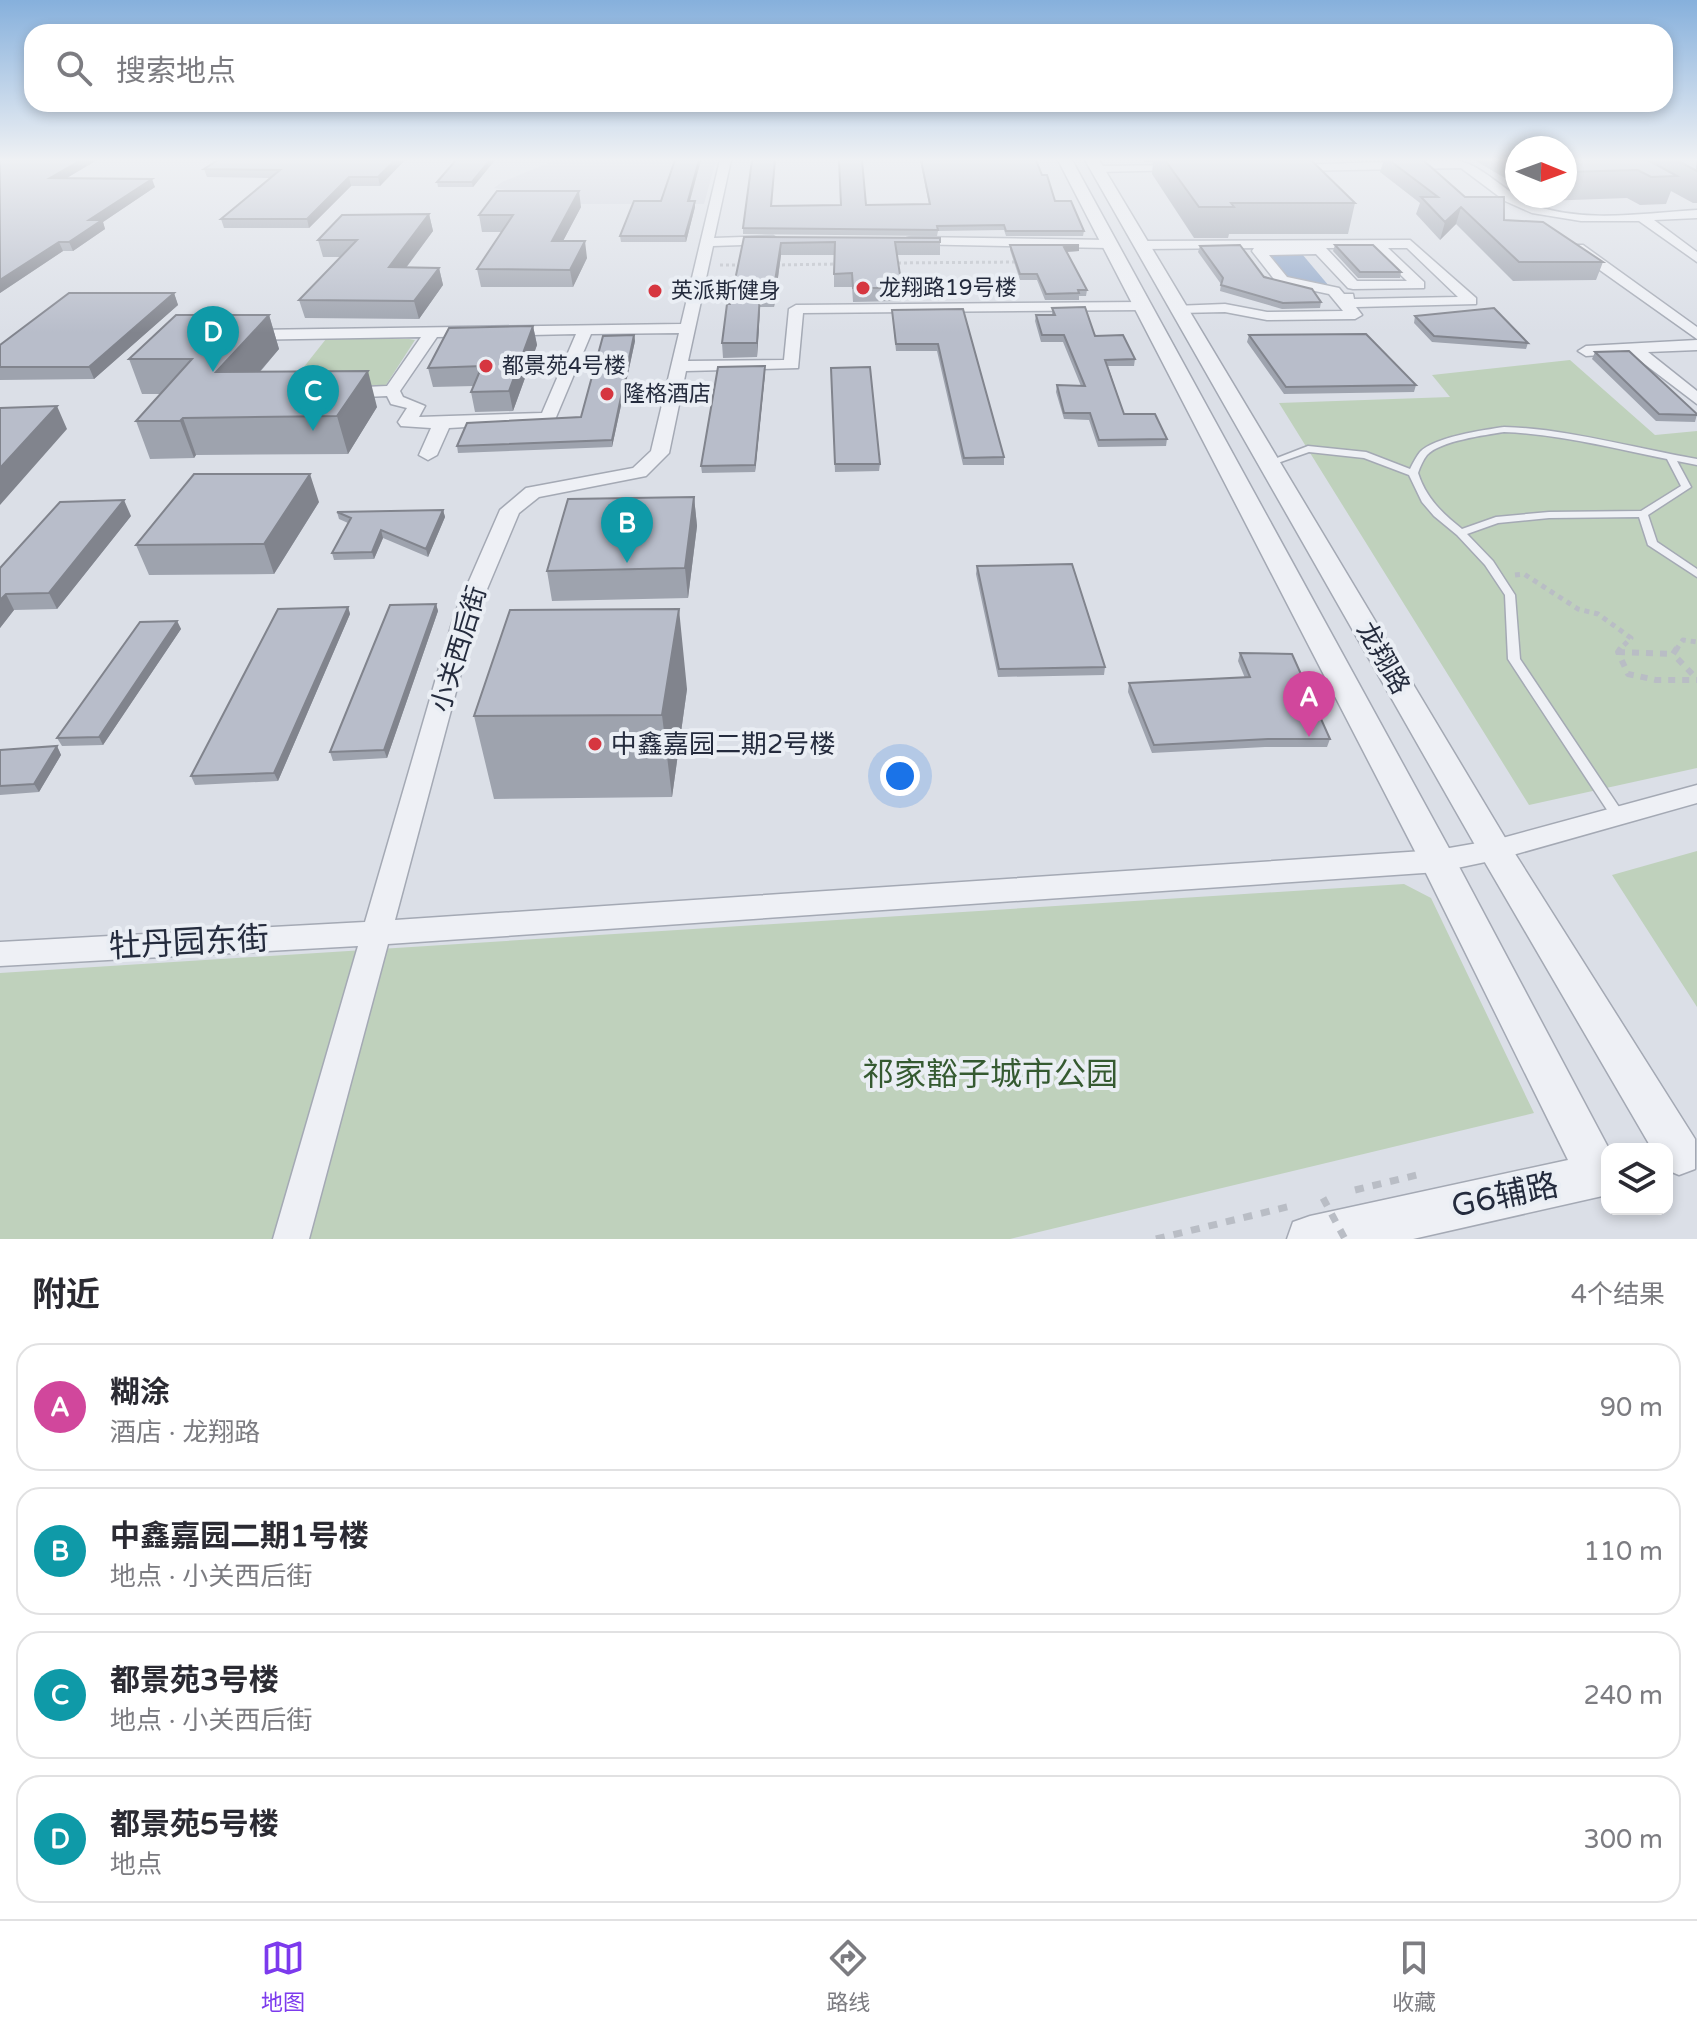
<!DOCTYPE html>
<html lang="zh">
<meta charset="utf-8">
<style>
:root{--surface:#fff;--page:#f2f2f3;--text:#2b2b33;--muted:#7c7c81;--line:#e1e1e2;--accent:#7c3aed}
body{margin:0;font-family:"Varela Round","Noto Sans SC",sans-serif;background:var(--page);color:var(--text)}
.controls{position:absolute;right:24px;bottom:24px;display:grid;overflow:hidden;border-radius:16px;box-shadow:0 4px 12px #0003}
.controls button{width:72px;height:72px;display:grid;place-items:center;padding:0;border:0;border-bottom:2px solid var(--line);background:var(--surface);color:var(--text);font:40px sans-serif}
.compass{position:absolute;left:1505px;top:136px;width:72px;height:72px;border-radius:50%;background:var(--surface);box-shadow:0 4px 12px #0003;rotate:91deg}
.you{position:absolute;left:900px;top:776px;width:28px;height:28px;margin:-20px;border:6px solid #fff;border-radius:50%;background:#1a73e8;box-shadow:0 0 0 12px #1a73e833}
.badge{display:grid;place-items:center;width:52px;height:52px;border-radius:50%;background:var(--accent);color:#fff;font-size:26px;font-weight:700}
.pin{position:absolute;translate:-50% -66px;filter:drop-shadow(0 2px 4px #0008)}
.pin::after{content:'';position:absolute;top:42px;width:28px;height:24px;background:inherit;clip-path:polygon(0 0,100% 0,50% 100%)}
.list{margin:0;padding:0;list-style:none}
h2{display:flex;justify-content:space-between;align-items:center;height:104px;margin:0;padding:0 32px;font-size:34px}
h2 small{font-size:26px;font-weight:400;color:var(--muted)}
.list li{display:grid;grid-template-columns:52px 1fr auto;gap:24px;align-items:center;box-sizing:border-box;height:128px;margin:0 16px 16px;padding:0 16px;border:2px solid var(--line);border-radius:24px}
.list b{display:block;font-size:30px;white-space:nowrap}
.list p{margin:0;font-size:26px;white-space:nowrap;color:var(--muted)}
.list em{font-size:26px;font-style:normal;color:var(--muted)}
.icon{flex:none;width:44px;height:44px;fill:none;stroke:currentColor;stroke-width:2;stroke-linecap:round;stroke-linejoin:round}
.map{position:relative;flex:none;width:1697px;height:1239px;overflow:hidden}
.search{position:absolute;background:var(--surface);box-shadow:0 4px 12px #0003;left:24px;right:24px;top:24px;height:88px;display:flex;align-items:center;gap:20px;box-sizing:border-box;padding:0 28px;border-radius:24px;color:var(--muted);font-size:30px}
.sheet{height:680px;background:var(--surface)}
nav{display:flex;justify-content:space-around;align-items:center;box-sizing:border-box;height:112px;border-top:2px solid var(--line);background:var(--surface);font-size:22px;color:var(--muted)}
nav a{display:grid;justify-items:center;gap:4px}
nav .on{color:var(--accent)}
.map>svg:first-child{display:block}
.built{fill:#cdd1dc}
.green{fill:#bfd1bc}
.water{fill:#93a9ca}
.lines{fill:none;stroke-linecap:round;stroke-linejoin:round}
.service-casing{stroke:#a4a9b4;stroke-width:3}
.minor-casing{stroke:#a4a9b4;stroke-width:3}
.tertiary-casing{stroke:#a4a9b4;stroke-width:3}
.path-far3{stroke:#b9bdc5;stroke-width:3;stroke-dasharray:3 3;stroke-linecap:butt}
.path-far2{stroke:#b9bdc5;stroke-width:5;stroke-dasharray:5 5;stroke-linecap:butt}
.path-far1{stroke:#b9bdc5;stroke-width:6;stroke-dasharray:7 7;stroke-linecap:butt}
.path{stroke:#b9bdc5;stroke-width:7;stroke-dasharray:9 9;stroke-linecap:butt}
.service{fill:#eef0f5;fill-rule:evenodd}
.minor{fill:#eef0f5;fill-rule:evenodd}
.tertiary{fill:#eef0f5;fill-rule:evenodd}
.path-bridge{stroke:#b9bdc5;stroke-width:7;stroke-dasharray:9 9;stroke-linecap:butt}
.wall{fill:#9ea3ae}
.shaded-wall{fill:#81848d}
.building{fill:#b8bdca;stroke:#81848d;stroke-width:2}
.poi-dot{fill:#d63640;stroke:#eaeef4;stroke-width:3}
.labels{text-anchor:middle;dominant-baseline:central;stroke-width:8;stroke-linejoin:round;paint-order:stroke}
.far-poi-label{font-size:22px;fill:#242b3d;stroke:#eaeef4;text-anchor:start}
.street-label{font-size:26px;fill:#242b3d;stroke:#eaeef4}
.poi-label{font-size:26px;fill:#242b3d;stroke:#eaeef4;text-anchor:start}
.near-street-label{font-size:32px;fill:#242b3d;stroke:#eaeef4}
.near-park-label{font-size:32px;fill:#355a31;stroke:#eaeef4}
</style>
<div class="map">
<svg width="1697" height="1239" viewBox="0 0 1697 1239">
<rect width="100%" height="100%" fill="#dbdfe7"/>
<!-- built -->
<path class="built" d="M556,160h160l-12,44h-181l7,-10 -36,-6 8,-6z"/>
<!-- green -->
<path class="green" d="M326,339h83l6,1 -29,45 -98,2z
M1570,360l85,75 42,-4v337l-168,37 -250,-402 171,-6 -18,-22z
M1697,851v156l-85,-132z
M1404,884l27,14 103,215 -524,126h-1010v-266z"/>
<!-- water -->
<path class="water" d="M1270,254h32l27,32 -42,-8z"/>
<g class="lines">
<defs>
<path id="service" d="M1504,427c66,2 128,21 193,32v6l-20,-4 14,26 -43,28 9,27 40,27v8l-49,-32 -9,-28 -90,1 -51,5 -31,11 26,27 22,34 5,64 103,154 2,3 -2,3 -5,2 -5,-2 -105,-160 -3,-64 -20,-30 -28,-30 -23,-19 -12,-14 -13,-27 -45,-17 -55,-6 -37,13h-6l-2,-2 44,-17 58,6 44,17c3,-6 6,-12 10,-17 14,-15 64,-22 84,-25zM1504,432c56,2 108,16 163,27l14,27 -40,25 -92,1 -53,5 -34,12c-20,-16 -36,-31 -44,-56 2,-6 5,-13 9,-18 13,-14 58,-20 77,-23z"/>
<path id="minor" d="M720,160h11l-17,78 59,-2 6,4 -6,4 -60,2 -25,115 96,-1 5,-51 7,-4 346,-3 7,4 -7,4 -339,3 -5,55 -112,3 -17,82 -23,23 -107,21 -20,16 -42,100 -82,307 1043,-70 57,-10 202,-55v18l-202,57 -57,12 -1050,72 -79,295h-36l85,-293 -358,20v-24l365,-20 90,-309 45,-103 26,-22 107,-20 18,-17 28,-118 -88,1 -37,88 -105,6 -12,27 -9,5 -9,-5 12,-27 -30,-2 -3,-4 9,-14 -16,-4 -4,-8 -44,2 -8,-5 8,-5 44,-2 34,-49 -176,3 -8,-5 8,-5 436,-6zM576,334l-34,79 -123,4 6,-11 -22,-9 -3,-6 37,-54z
M1450,160c31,0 55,35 86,46 49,17 110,7 161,4v8l-43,2 43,32v10l-58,-41h-58l-49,-8 -27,-12 -44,-33 -169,3 -6,-3 6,-3z
M1180,165l6,3 -2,2 -87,2 -6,-3 6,-3z
M912,237l197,3 7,4 -7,4 -202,-4v-6z
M1410,240l66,58v6l-120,3 6,8 -7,4 -88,1 -42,-8 -46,1 -7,-4 2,-3 51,-2 42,8 76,-1 -14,-17 -52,-11 -25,-32 2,-3 -112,1 -7,-4 7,-4zM1326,248h47l34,33h-50zM1388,248h19l51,49 -104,2 -1,-5h-9l-5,-6 -52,-11 -18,-22 47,-1 32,34 5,1 71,-1v-6z
M1573,245h10l114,82v12l-124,-88z
M1697,340v10l-49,2 49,39v13l-67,-51 -44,3 -8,-5 8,-5z"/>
<path id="tertiary" d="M1058,160h14l384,701 153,288 -2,46 -194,44h-126l6,-17 17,-6 258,-56 -148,-299z
M1085,160h14l408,681 188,298v30l-16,6 -12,-5v-21h-15l-169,-290z"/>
</defs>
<!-- service casing -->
<use href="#service" class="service-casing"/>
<!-- minor casing -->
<use href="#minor" class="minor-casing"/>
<!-- tertiary casing -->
<use href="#tertiary" class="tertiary-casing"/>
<!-- path-far3 -->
<path class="path-far3" d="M892,263l126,-1
M720,265h22
M776,265l62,-1"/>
<!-- path-far2 -->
<path class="path-far2" d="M1515,575l9,-1 54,35 20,5 33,24 -12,12
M1676,650l7,-10 14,2"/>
<!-- path-far1 -->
<path class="path-far1" d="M1621,648l-3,4 10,22 28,6h41
M1677,648l-4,6 24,25
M1618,652l55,2"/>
<!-- path -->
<path class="path" d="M1355,1190l66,-16
M1156,1239l139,-34"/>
<!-- service -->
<use href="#service" class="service"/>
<!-- minor -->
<use href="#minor" class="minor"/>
<!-- tertiary -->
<use href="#tertiary" class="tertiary"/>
<!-- path-bridge -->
<path class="path-bridge" d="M1323,1198l22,41"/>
</g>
<!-- wall -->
<path class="wall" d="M0,160h97l-30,18 88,9 -52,35 2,7 -32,22h-10l-63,42z
M218,160h187l-25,26h-29l-42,42h-85l-3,-9 49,-41 -63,-1 -3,-8z
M495,160l-22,27h-35l-1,-5z
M675,160h26l-11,41 5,6 -9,35h-65l-1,-6 41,-35z
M920,160h116l6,15 13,26 29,30 -1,5h-77l-2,-6 -66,1 -1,5 -194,-2v-6l29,-22 157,-2z
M1142,160h169l44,43 -7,31h-119l-1,4h-34l-42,-64 1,-12h-9z
M1384,160h39l42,37 39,23 99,42 -7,18 -83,1 -57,-57 -16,16 -24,-26 4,-11 -40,-31z
M1474,160h43v25z
M1565,160h132v43h-4l-22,-12 -5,13 -26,1 -13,-7 -84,3 -8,-5h30z
M581,207l-18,34 24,17 -14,29h-92l-4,-18 25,-37h-20l-3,-17z
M429,214l4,17 -27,37h33l4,17 -24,34 -114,-1 -6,-18 41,-43h-17l-5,-17z
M744,237l196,5v13h-43l5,33v13l-49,1 -1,-15h-18v-32h-53l-7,52h-14l-3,50 -34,1 -1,-15z
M1010,245h69v6l-12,1 20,38 -1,6h-7v4h-34l-8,-20h-17l-10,-30z
M1335,245l66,27 -1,6h-42l-25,-27z
M1200,246l121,56 -1,6 -38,1 -62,-18 1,-7 -23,-32z
M174,293l4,12 -84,74 -94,1v-35z
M1052,308l83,51 -1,7h-26l16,48 43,25 -1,7 -68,1 -9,-27 -25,-1 -8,-27 1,-7 24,1 -18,-44h-22l-6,-21 1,-6h16z
M963,309l41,148v8h-41l-26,-114h-41l-4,-41z
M269,315l10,34 -19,23 117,35 -29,47 -152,1 -2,3 -44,1 -14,-38 24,-27h-18l-13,-35z
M1415,316l113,27 -2,6 -94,-7 -18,-19z
M533,326l4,19 -24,66 -38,1 -4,-20 3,-6 -41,1 -5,-19z
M634,335l1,6 -23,106 -154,6 -1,-7 124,-29z
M1249,335l167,50 -2,7 -130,2 -37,-52z
M1595,352l102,62 -2,8 -39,-1 -64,-62z
M831,368l49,96 -1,7 -44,1z
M765,373l-10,99 -53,1 -1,-7z
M694,497l3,29 -9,72 -136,3 -5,-30z
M319,502l-45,72 -125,1 -13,-30z
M443,510l2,7 -17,40 -45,-19 -9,21 -40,1 -2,-7 16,-30 -9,-4 -2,-7z
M131,516l-74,93 -43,1 -14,18v-60z
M977,566l128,101 -1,8 -106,2 -22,-103z
M436,604l2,7 -51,147 -54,3 -3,-9z
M348,607l2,7 -72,167 -83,4 -4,-9z
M177,621l4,8 -78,116 -41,1 -5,-8z
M1240,653l90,86 -3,8h-62l-113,6 -24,-61 1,-9 116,-5 -7,-17z
M687,689l-15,108 -178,2 -20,-83z
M57,746l4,9 -22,37 -39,3v-45z"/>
<!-- shaded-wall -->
<path class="shaded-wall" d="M81,160h16l-44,26 -3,-8z
M395,160h10l-25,26 -2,-9z
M490,160h5l-22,27 -1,-5z
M699,160h2l-13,47v-6z
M349,177l2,9 -42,42 -2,-9z
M152,179l3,8 -52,35 2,7 -32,22 -4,-9 20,-22z
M579,191l2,16 -27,51 -2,-17z
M695,201v6l-9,35 -1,-6z
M1461,207l-5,17 -16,16 5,-18z
M429,214l4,17 -40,54 -4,-18z
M585,241l2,17 -14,29 -3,-17z
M59,242l4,9 -63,42v-13z
M781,243v12l-7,52 -1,-13z
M1079,245v6l-16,1 1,-5z
M439,268l4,17 -24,34 -5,-18z
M174,293l4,12 -84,74 -5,-12z
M760,294v13l-3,50v-14z
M269,315l10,34 -51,59 -12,-36z
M533,326l4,19 -24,66 -4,-20z
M634,335l1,6 -23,106v-7z
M765,366v7l-10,99v-7z
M368,371l9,36 -29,47 -11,-38z
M57,406l10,23 -67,76v-37z
M183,418l13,37 -2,3 -14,-37z
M310,474l9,28 -45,72 -10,-30z
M694,497l3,29 -9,72 -3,-30z
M124,500l7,16 -74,93 -8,-16z
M443,510l2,7 -17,40 -2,-8z
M381,530l2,8 -9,21 -2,-7z
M6,594l8,16 -14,18v-28z
M436,604l2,7 -51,147 -3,-8z
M348,607l2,7 -72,167 -4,-8z
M679,609l8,80 -15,108 -10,-82z
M177,621l4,8 -78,116 -4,-8z
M57,746l4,9 -22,37 -5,-8z"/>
<!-- building -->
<path class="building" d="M0,160h81l-31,18 102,1 -63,41h13l-33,22h-10l-59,38z
M218,160h177l-17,17h-29l-42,42h-86l59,-49 -76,-1z
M456,160h34l-18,22h-35z
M675,160h24l-11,41h7l-10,35h-65l14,-35h27z
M752,160h23l-4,46 70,-1 -2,-45h23l4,45 64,-1 -9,-44h115l6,15h5l8,26h16l13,30h-78l-2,-6 -67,1 1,4 -195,-2z
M1165,160h146l44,43h-124l3,4h-35z
M1389,160h34l42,37h39v23l39,2 60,40h-84l-58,-55 -16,15 -24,-25h17z
M1565,160h83l29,16 -26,1 -13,-7 -73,2z
M1676,160h21v11z
M497,191h82l-27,50h33l-15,29 -93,-1 36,-54h-34z
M429,214l-40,53 50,1 -25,33 -115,-1 58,-60h-39l24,-25z
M744,237l196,1v4h-45l7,46h-49l-1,-15 -18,1 1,-32 -54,1 -8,51h-13l-3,49h-35l5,-39h3z
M1010,245h69l-15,2 23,43h-9l1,3 -33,1 -9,-20h-17z
M1240,245l24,32 48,12 9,13 -38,1 -62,-18 2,-7 -23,-32z
M1335,245h38l28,27h-41z
M69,293h105l-85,74h-89v-22z
M1085,307l10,29 28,-1 12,24 -30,1 19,54h31l12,25 -68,1 -9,-27h-26l-7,-28 28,1 -21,-51h-22l-6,-20h19l-3,-7z
M1494,308l34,35 -94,-7 -19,-20z
M963,309l41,148 -40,1 -26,-114h-42l-4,-34z
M176,315h93l-53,57 152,-1 -31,45 -154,2 -3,3h-44l56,-62h-63z
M533,326l-24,65 -38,1 11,-26 -54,2 21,-40z
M1366,334l50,51 -130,2 -37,-52z
M634,335l-22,105 -155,6 10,-23 114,-6 22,-81z
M1629,351l68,63v1l-38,-1 -64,-62z
M765,366l-10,99 -54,1 17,-99z
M870,367l10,97h-45l-4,-96z
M57,406l-57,62v-60z
M194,474h116l-46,70 -128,1z
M694,497l-9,71 -138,3 21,-72z
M124,500l-75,93 -43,1 -6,6v-32l60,-66z
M443,510l-17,39 -45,-19 -9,22 -40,1 19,-35 -14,-6z
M1072,564l33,103 -106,2 -22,-103z
M436,604l-52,146 -54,2 60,-147z
M348,607l-74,166 -83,3 87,-167z
M679,609l-17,106 -188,1 36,-106z
M177,621l-78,116 -42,1 83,-116z
M1240,653l52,1 38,85h-62l-114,6 -25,-62 121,-6z
M57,746l-23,38 -34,2v-36z"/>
<!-- sky -->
<linearGradient id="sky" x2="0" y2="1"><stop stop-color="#86b0dc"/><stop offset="0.48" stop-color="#eff1f4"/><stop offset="1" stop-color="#eff1f4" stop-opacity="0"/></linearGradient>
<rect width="1697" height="333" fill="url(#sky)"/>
<!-- markers -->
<g class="poi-dot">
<circle cx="863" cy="288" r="8"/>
<circle cx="655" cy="291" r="8"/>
<circle cx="486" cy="366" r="8"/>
<circle cx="607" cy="394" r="8"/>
<circle cx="595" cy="744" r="8"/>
</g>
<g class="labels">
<!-- far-poi labels -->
<g class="far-poi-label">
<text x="879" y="288">龙翔路19号楼</text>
<text x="671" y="291">英派斯健身</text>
<text x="502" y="366">都景苑4号楼</text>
<text x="623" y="394">隆格酒店</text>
</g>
<!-- street labels -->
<g class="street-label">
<text transform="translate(459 649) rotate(-73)">小关西后街</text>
<text transform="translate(1383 658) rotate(60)">龙翔路</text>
</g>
<!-- poi labels -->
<g class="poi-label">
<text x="611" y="744">中鑫嘉园二期2号楼</text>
</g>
<!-- near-street labels -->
<g class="near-street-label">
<text transform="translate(189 943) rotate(-3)">牡丹园东街</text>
<text transform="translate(1505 1196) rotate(-12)">G6辅路</text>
</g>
<!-- near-park labels -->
<g class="near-park-label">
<text x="990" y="1075">祁家豁子城市公园</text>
</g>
</g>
</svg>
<div class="controls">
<button><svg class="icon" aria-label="layers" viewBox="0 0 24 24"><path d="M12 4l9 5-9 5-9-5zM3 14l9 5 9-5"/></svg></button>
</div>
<svg class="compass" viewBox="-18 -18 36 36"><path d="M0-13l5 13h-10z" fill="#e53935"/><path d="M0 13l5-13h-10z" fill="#7c7c81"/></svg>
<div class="you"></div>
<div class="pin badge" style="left:1309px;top:737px;background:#d1479c">A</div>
<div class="pin badge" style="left:627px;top:563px;background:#0f9aa8">B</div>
<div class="pin badge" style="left:313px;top:431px;background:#0f9aa8">C</div>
<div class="pin badge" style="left:213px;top:372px;background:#0f9aa8">D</div>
<div class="search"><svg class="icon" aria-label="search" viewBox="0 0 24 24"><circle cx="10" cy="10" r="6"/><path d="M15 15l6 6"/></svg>搜索地点</div>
</div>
<section class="sheet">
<h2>附近<small>4个结果</small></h2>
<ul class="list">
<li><span class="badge" style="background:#d1479c">A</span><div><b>糊涂</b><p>酒店 · 龙翔路</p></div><em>90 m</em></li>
<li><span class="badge" style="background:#0f9aa8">B</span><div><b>中鑫嘉园二期1号楼</b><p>地点 · 小关西后街</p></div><em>110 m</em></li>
<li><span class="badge" style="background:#0f9aa8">C</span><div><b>都景苑3号楼</b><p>地点 · 小关西后街</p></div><em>240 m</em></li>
<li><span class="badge" style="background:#0f9aa8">D</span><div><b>都景苑5号楼</b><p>地点</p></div><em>300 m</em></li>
</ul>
</section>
<nav>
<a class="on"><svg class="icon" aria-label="map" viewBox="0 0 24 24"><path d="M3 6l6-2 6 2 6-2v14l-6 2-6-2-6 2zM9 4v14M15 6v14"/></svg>地图</a>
<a><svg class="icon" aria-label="directions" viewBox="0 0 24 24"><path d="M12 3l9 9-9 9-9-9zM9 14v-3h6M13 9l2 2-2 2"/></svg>路线</a>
<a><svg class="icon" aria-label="saved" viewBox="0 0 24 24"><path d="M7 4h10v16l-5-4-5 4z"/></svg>收藏</a>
</nav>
